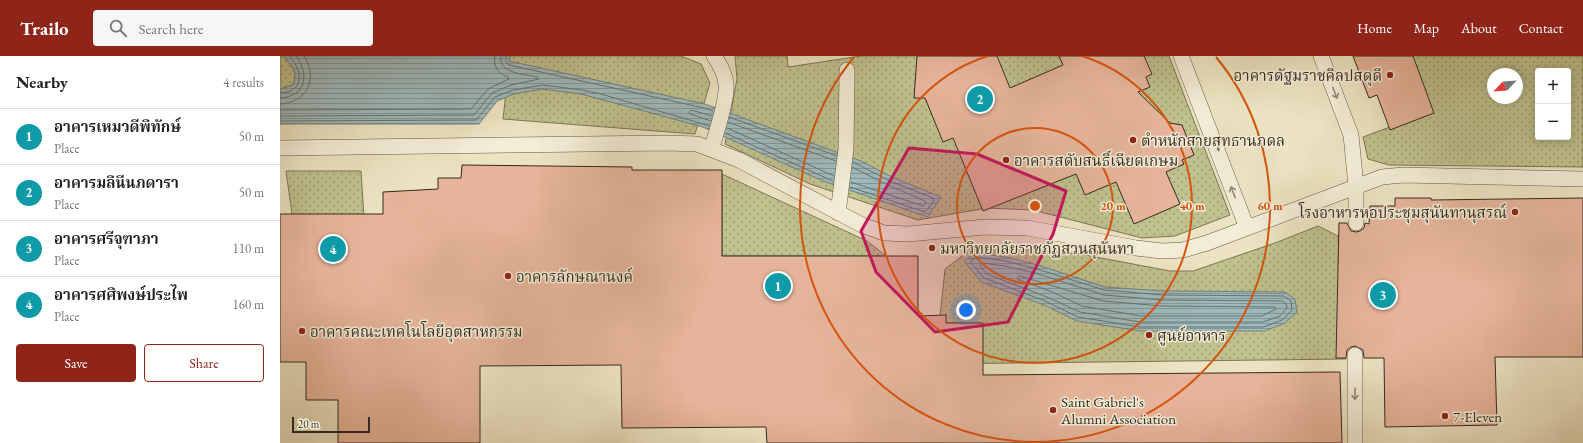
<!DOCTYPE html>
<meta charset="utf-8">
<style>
:root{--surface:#fff;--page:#f6f6f6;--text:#222;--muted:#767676;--line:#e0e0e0;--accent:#8f2418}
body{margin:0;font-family:"EB Garamond","Noto Serif Thai",serif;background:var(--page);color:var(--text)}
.controls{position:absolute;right:12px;top:12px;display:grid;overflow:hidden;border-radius:4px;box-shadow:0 2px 10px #0003}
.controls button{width:36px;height:36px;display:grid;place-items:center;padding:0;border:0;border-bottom:1px solid var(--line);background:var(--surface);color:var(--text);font:20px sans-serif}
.compass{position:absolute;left:1207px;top:12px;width:36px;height:36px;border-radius:50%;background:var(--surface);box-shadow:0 2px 10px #0003;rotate:245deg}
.scale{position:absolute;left:12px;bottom:10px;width:78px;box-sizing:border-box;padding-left:4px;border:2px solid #372a1e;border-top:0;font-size:11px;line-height:14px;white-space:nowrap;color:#372a1e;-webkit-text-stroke:3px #f3edd7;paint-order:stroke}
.you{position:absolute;left:686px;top:254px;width:14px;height:14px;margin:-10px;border:3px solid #fff;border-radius:50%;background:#1a73e8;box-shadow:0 0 0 6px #1a73e833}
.badge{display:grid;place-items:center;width:26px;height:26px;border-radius:50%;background:var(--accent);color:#fff;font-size:13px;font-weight:700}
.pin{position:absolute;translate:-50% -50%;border:2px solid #fff;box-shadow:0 1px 4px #0006}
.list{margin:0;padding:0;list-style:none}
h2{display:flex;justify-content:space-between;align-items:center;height:52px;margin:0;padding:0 16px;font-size:17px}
h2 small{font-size:13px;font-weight:400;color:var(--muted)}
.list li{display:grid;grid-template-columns:26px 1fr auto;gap:12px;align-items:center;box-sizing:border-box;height:56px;padding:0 16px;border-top:1px solid var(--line)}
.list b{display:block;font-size:15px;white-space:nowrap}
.list p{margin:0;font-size:13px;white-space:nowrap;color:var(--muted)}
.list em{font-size:13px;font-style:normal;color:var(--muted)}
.actions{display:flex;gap:8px;padding:12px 16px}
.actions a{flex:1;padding:9px 0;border:1px solid var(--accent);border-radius:4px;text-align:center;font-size:14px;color:var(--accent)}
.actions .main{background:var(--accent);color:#fff}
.icon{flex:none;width:22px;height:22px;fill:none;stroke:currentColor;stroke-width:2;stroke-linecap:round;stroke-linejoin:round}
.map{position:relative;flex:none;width:1303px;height:387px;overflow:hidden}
header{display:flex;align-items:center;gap:24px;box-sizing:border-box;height:56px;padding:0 20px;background:var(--accent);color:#fff}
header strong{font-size:19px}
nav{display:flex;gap:22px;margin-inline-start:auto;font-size:14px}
.search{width:280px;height:36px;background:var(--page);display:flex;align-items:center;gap:10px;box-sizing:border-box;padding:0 14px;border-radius:4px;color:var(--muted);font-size:15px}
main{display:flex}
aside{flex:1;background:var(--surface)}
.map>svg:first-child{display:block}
.green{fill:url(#green-dots);stroke:#7b7656;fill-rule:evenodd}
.water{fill:url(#water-rules);stroke:#75817e}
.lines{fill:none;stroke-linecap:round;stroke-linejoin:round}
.shore{stroke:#6a726e;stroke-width:1}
.building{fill:#e5b49a;stroke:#372a1e}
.lane-casing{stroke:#645847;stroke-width:16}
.lane{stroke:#f3edd7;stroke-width:15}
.oneway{stroke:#958c7a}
.marked{fill:#c2185b;fill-opacity:0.2;stroke:#c2185b;stroke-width:3;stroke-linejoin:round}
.ring{fill:none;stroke:#d6540e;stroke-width:2}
.poi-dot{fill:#8f2418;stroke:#f3edd7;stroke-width:1.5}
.labels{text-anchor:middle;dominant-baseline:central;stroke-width:3;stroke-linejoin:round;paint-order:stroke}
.poi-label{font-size:15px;fill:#372a1e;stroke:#f3edd7;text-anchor:start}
.centre{fill:#d6540e;stroke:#f3edd7;stroke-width:2}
.ring-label{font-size:12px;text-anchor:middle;font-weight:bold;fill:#d6540e;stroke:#f3edd7;stroke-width:3;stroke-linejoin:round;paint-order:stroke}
</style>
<header>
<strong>Trailo</strong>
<div class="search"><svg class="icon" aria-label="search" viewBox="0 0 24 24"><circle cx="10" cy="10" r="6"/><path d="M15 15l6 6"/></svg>Search here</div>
<nav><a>Home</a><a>Map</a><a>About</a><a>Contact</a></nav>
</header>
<main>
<aside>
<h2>Nearby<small>4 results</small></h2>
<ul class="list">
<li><span class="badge" style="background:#0f9aa8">1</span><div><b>อาคารเหมวดีพิทักษ์</b><p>Place</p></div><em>50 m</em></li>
<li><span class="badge" style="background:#0f9aa8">2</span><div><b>อาคารมลินีนภดารา</b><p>Place</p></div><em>50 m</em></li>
<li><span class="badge" style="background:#0f9aa8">3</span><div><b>อาคารศรีจุฑาภา</b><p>Place</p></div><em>110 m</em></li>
<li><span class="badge" style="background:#0f9aa8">4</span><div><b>อาคารศศิพงษ์ประไพ</b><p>Place</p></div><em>160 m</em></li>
</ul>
<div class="actions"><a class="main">Save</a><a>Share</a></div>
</aside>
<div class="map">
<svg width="1303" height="387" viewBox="0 0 1303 387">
<defs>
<pattern id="green-dots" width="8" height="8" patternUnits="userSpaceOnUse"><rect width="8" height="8" fill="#bfc18e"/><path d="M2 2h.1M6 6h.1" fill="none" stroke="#9c9d73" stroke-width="1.8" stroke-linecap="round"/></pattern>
<pattern id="water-rules" width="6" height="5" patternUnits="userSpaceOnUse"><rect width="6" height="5" fill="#9ebbbe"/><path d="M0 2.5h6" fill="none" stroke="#82989a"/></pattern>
</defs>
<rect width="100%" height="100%" fill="#ece3c2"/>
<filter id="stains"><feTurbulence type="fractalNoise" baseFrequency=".005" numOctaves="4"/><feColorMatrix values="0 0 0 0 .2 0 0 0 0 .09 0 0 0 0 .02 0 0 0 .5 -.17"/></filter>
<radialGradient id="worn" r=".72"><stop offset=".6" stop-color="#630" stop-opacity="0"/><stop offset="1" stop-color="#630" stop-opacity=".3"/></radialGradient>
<!-- green -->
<path class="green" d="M0,0h4c7,12 15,13 9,29l-13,4z
M230,0h171l20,8 9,19 -15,51 -192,-15z
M455,0h52l1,11 73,-11h308l61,159 -55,21 -33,2 -109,-28 -46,-2 -69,12 -108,-36 -85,-40 12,-65z
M1120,0h183v111l-194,-2 -21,-6 -5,-22 59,-22zM1258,15h30v66h-30zM1213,18h24v24h-24z
M6,115h75l8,124 -65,5z
M442,118l145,67 19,15h-164z
M1038,170l20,10 8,123 -411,5 10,-95 25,-19 26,-4 84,8 90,17h23l82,-28z"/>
<!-- water -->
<path class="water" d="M4,0h226l-1,5 196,43 156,57 31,16 49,20 -13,20 -105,-36 -120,-54 -122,-33 -39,-5 -28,5 -17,7 -18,23h-199v-35l13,-4c6,-16 -2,-17 -9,-29z
M695,197l31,4 32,8 67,22 58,4 122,1 10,7 2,13 -12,11 -20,8h-125l-63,-10 -33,-16 -63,-23 -17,-21z"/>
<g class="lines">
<!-- shore -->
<path class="shore" d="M226,0v6l3,3 195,43 9,3
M0,37c25,0 23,-24 9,-37
M0,42c26,-1 30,-24 16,-42
M0,48c27,-1 39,-26 24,-48
M0,54l191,-1 17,-20 21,-10 -1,-2c-10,-4 -15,-10 -13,-21
M0,60l194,-1 18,-22 19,-8 28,-6 -2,-2c-12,-3 -39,-3 -36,-21
M449,61l108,39
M0,65l196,-1 19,-23 18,-7 30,-5 39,5 19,4 109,32
M431,65l-21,-7 -1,-2 2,-2 21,6
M448,66l108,39
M447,72l107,48
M445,77l108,48
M571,126l72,24 3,-3 -1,-2 -37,-16 -36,-18
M570,131l75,25 9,-11 -1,-3 -43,-17 -37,-19
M697,201l29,4 31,8 67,21 59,5 121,1 7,5 1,9 -10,10 -18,7h-124l-62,-10 -33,-16 -61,-23 -13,-15v-2z
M702,207l23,3 30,7 69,22 59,5 119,1 4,3 1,4 -7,8 -17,6h-123l-60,-10 -33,-15 -60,-23 -7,-8z
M740,220l83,25 59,5 113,1 1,2 -14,7h-121l-59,-10 -32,-15 -31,-11 -1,-2z"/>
</g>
<!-- building -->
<path class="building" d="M637,0h80l13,32 53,-23 -4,-9h85l8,18 -6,3 4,10 -12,5 32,31 12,2 12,30 -12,5 2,4 -18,8 14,32 -46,20 -18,-42 -31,13 -9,-21 -93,37 -30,-73 -10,4 -18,-44h-11z
M1073,0h60l21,57 -44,17 -13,-35 -8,3z
M182,109l170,2v3h90v86h196v60l28,-1v8h37v52l357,-3 2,71h-575l-1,-16 -144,1 -1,-63 -141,1v77h-142v-43h-32v-38h-26v-148h103v-22l55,-3v-11h23z
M1115,142h36v2l152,-2v159h-88l2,68 -112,2 -1,-69h-20l-1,-8 -8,-4 -4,1 -4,3 -1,8h-10l3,-135h8l4,8 5,1 4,-1 4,-3 1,-5 4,1 1,-18h25z"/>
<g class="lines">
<defs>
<path id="lane" d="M901,0l66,172
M1041,0l30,79 5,51v37
M0,92l387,-5 30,1 42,16 123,65 22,8 24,1 77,-7 42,1 109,20 26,3 21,-1 24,-7 175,-66 21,-2 180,4
M431,93c4,-10 7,-22 10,-33 7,-26 9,-37 -7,-60
M558,157l8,-64 1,-79
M1075,387v-88"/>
</defs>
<!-- lane casing -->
<use href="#lane" class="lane-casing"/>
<!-- lane -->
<use href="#lane" class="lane"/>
</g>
<!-- one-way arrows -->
<defs><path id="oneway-shaft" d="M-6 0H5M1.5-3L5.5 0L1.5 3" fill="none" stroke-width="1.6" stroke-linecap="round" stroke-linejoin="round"/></defs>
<g class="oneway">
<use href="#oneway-shaft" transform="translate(1055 37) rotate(69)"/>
<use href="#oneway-shaft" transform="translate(953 136) rotate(-111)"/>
<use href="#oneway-shaft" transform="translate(1075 338) rotate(90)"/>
</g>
<!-- marked area -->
<path class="marked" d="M629,92l68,6 89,37 -13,43 -45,88 -73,10 -59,-60 -15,-41z"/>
<!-- distance rings -->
<g class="ring">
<circle cx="755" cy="150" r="78"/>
<path d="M802 0A157 157 0 1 1 708 0"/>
<path d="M936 1A235 235 0 1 1 574 1"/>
</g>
<!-- markers -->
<g class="poi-dot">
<circle cx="1110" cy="19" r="4"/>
<circle cx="853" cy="84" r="4"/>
<circle cx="726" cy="104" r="4"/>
<circle cx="1235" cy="156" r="4"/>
<circle cx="652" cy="192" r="4"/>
<circle cx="228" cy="220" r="4"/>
<circle cx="22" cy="275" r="4"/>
<circle cx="869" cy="279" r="4"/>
<circle cx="773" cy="354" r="4"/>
<circle cx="1165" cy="360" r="4"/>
</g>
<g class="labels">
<!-- poi labels -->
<g class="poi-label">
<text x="1102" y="19" text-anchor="end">อาคารดัฐมราชคิลปสดุดี</text>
<text x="861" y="84">ตำหนักสายสุทธานภดล</text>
<text x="734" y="104">อาคารสดับสนธิ์เฉียดเกษม</text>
<text x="1227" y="156" text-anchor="end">โรงอาหารหอประชุมสุนันทานุสรณ์</text>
<text x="660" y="192">มหาวิทยาลัยราชภัฏสวนสุนันทา</text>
<text x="236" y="220">อาคารลักษณานงค์</text>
<text x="30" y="275">อาคารคณะเทคโนโลยีอุตสาหกรรม</text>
<text x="877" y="279">ศูนย์อาหาร</text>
<text x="781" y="345">Saint Gabriel's<tspan x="781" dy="17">Alumni Association</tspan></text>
<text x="1173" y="360">7-Eleven</text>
</g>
</g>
<circle cx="755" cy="150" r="6" class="centre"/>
<g class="ring-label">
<text x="833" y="154">20 m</text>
<text x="912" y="154">40 m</text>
<text x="990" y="154">60 m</text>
</g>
<rect width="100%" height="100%" filter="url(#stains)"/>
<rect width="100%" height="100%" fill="url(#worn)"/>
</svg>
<div class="controls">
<button>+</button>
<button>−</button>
</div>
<svg class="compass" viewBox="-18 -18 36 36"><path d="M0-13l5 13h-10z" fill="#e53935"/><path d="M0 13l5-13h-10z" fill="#767676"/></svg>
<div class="scale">20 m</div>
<div class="you"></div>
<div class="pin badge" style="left:498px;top:230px;background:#0f9aa8">1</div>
<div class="pin badge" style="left:700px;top:43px;background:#0f9aa8">2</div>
<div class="pin badge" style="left:1103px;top:239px;background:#0f9aa8">3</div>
<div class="pin badge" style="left:53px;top:193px;background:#0f9aa8">4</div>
</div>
</main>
